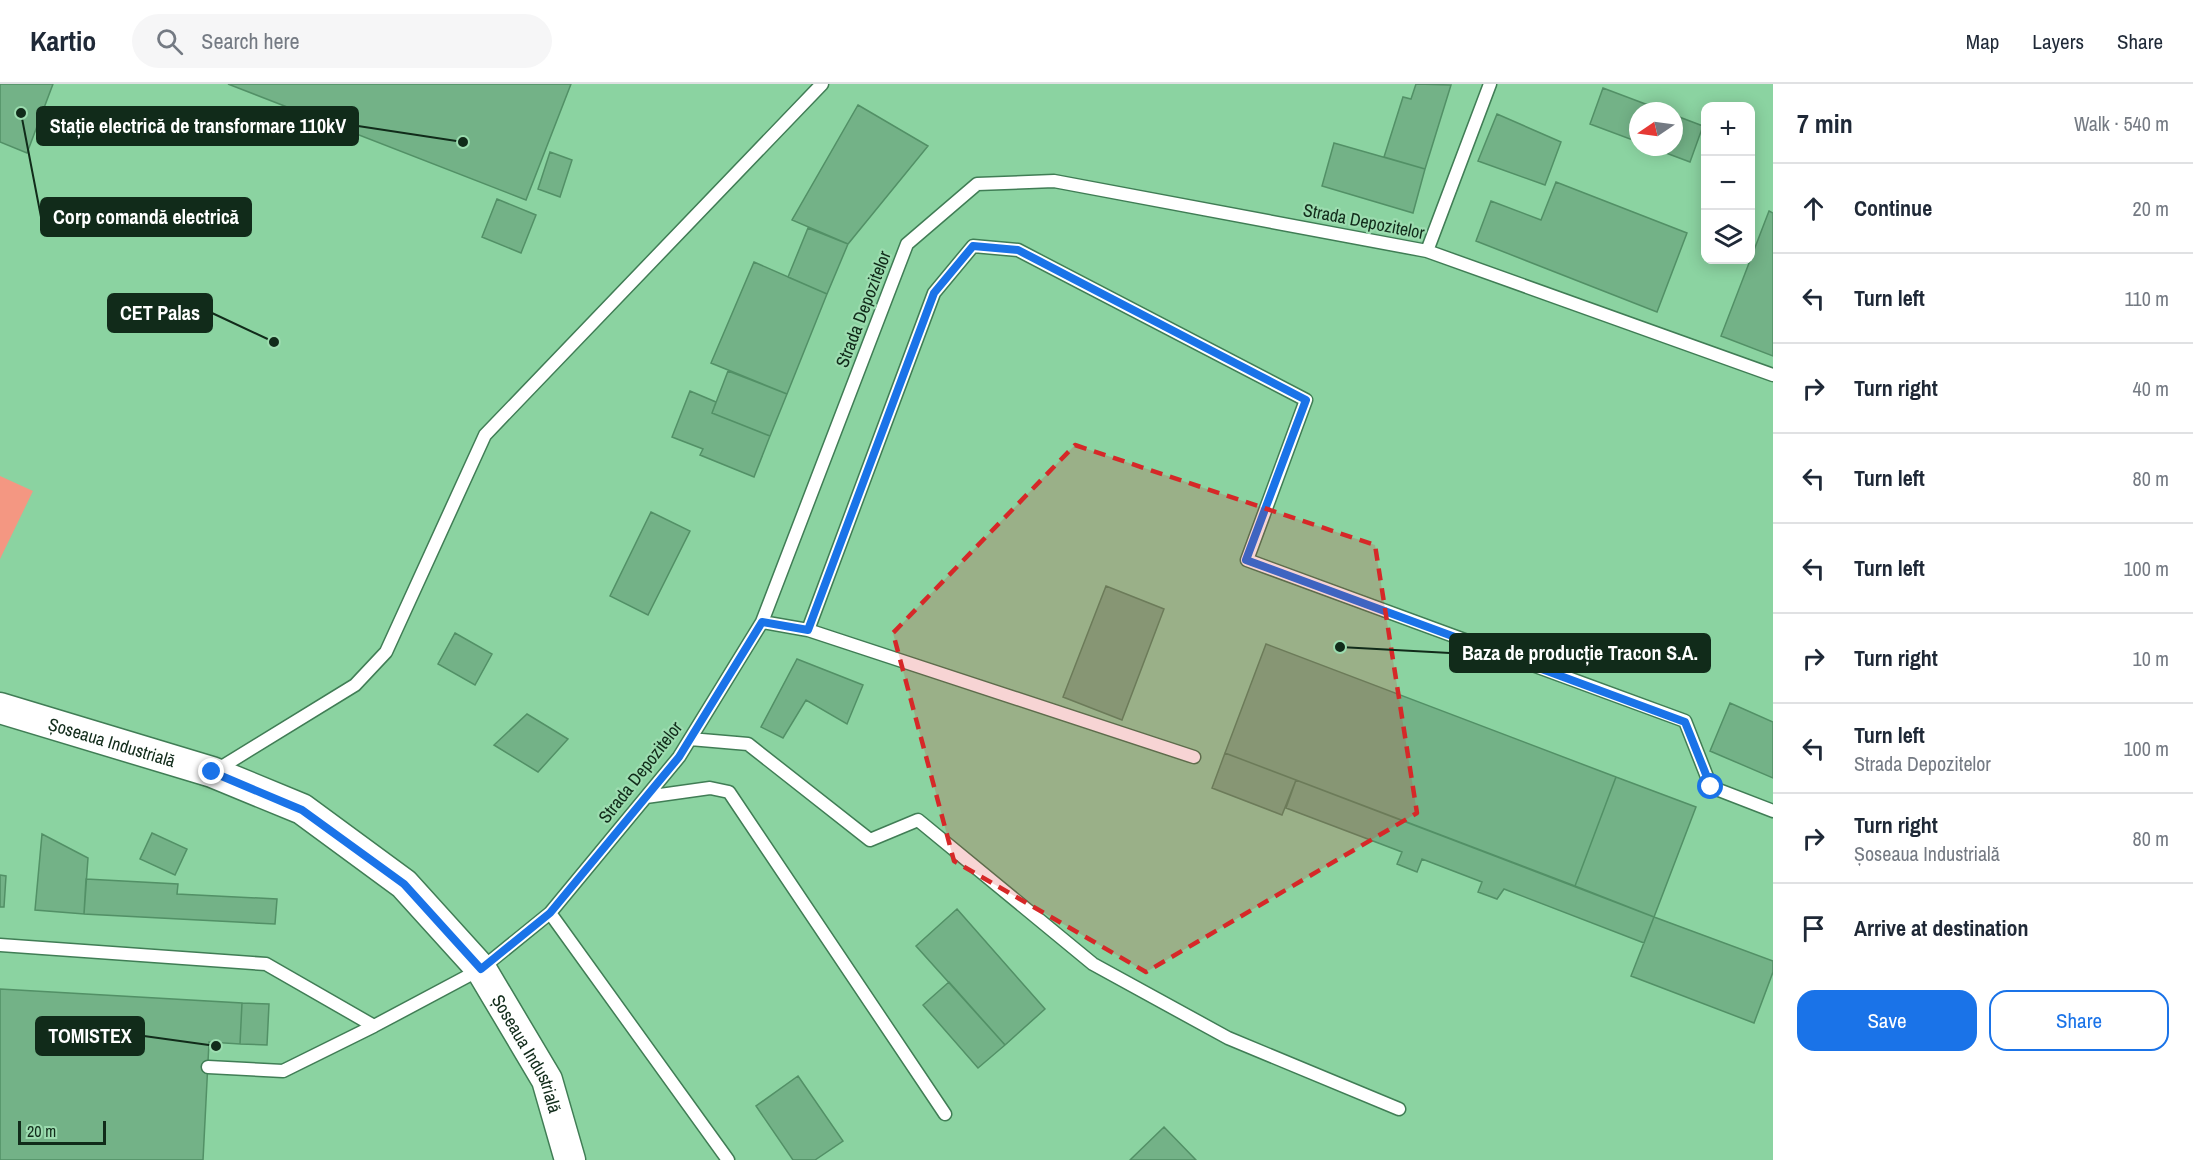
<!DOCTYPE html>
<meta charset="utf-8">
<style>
:root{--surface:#fff;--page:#f6f6f7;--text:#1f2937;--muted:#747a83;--line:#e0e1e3;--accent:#1a73e8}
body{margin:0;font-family:"Archivo Narrow",sans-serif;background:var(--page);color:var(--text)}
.controls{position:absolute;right:18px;top:18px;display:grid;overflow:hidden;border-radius:12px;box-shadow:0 3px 15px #0003}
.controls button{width:54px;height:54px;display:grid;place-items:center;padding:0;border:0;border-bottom:2px solid var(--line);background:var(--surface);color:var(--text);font:30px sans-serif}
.compass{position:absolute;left:1629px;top:18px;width:54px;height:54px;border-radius:50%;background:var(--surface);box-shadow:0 3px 15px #0003;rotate:257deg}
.scale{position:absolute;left:18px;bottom:15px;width:88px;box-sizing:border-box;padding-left:6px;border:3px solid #112b1a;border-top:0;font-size:16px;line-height:21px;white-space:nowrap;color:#112b1a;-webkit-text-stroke:4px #9cdcaf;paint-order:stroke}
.stop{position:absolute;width:18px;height:18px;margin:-14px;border:4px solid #1a73e8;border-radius:50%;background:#fff}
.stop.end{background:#1a73e8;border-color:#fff;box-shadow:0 2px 6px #0008}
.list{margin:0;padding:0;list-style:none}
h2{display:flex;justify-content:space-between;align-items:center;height:78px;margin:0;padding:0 24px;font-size:26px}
h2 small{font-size:20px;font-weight:400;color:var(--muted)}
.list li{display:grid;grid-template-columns:39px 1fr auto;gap:18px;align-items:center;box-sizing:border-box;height:90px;padding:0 24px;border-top:2px solid var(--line)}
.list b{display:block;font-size:22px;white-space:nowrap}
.list p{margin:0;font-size:20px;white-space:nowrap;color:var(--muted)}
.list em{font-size:20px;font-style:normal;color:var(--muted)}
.actions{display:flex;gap:12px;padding:18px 24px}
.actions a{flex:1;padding:14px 0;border:2px solid var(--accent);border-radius:18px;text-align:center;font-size:21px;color:var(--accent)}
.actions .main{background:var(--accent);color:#fff}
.icon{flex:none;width:33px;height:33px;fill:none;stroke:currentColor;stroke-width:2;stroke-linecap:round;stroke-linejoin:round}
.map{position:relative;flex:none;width:1773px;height:1076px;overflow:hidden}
header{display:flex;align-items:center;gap:36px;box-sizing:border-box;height:84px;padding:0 30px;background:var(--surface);border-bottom:2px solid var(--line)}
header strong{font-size:28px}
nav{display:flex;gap:33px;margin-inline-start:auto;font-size:21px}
.search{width:420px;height:54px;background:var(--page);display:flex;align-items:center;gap:15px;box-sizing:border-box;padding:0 21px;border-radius:33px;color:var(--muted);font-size:22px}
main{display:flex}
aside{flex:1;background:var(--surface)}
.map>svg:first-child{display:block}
.built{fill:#8bd3a1;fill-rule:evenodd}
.green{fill:#f49782}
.building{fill:#73b287;stroke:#529066;stroke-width:1.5}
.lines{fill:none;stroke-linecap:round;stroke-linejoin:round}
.service-casing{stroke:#407d55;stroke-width:15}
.tertiary-casing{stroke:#407d55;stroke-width:33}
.service{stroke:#fff;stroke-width:12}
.tertiary{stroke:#fff;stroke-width:30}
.route{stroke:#1a73e8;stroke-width:8}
.marked{fill:#d62828;fill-opacity:0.2;stroke:#d62828;stroke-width:4.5;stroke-dasharray:12 8;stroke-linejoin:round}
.labels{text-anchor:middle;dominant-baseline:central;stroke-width:4.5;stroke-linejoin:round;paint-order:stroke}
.street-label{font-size:18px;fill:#112b1a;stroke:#9cdcaf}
.leader{fill:none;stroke:#112b1a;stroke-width:2}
.callout-dot{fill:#112b1a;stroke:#9cdcaf;stroke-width:2}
.callout{fill:#112b1a;stroke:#112b1a;stroke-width:2}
.callout-label{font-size:20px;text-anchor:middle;font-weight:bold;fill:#fff}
</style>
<header>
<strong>Kartio</strong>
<div class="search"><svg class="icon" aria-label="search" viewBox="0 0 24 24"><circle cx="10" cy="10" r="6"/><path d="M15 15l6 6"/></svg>Search here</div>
<nav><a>Map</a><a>Layers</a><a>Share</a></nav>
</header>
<main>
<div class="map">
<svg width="1773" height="1076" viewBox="0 0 1773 1076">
<rect width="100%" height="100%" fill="#9cdcaf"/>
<!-- built -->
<path class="built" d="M0,0h1773v1076h-1773zM1706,22h44v154h-44zM1638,27h36v36h-36z"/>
<!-- green -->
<path class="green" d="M0,392l33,15 -33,68z"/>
<!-- building -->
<path class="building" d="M0,0h53l-26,69 -27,-11z
M228,0h343l-45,116z
M1416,0l35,1 -26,84 -41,-12 19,-60 8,2z
M1603,4l61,23h-26v31l-48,-18z
M858,21l70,41 -80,98 -56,-24z
M1497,30l64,28 -16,43 -67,-24z
M1674,31l29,11 -13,36 -40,-15h24z
M1334,59l91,26 -12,44 -91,-27z
M550,68l22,8 -12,37 -22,-8z
M1556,98l131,51 -30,79 -181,-71 15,-40 50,19z
M497,115l39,16 -15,38 -39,-16z
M1769,127l4,2v143l-52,-20z
M808,144l40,16 -21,50 -39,-17z
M754,178l73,32 -40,100 -76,-31z
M728,287l59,23 -17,42 -58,-23z
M690,307l26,11 -4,11 58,23 -16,41 -54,-22 3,-6 -31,-12z
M651,428l39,19 -42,84 -38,-19z
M1106,502l58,23 -42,111 -59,-23z
M455,549l37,21 -17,31 -37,-21z
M1266,560l350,133 -41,109 -350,-133z
M797,575l66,26 -16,39 -41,-24 -23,38 -22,-11z
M1730,619l43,19v56l-63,-27z
M527,630l41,25 -30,33 -44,-27z
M1225,669l71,27 -14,35 -70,-27z
M1616,693l80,30 -42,110 -79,-31z
M1296,696l358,137 -10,26 -140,-54 -7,10 -19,-7 4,-10 -60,-23 -5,13 -20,-8 5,-12 -116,-44z
M152,749l35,16 -12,26 -35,-16z
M42,750l46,24 -4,56 -49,-4z
M0,791l6,1 -2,31h-4z
M86,795l92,5 -1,10 100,5 -2,25 -191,-10z
M957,825l88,100 -40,36 -89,-99z
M1654,833l119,44v11l-19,51 -123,-47z
M949,898l56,63 -27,23 -55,-63z
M0,905l242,14 -2,41 -31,-2 -6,118h-203z
M242,919l27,1 -2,41 -27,-1z
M798,992l45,65 -28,19h-22l-37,-54z
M1164,1043l32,33h-66z"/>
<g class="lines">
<defs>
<path id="service" d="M1427,167l63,-167
M762,538l46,8 126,-337 39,-47 45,4 288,150 -59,160 438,161 26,66 62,24
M808,546l386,127
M690,655l58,5 122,96 48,-20 175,144 135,74 171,71
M215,687l140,-86 31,-33 99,-217 337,-351
M646,713l64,-9 19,4 216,322
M550,829l178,247
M0,861l266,19 108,62 107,-57 69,-56 129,-156 83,-135 145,-378 70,-60 77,-3 373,70 346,124
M208,983l75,4 91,-45"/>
<g id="tertiary">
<path id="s1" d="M0,624l212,64 90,37 102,75 77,85 66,111 23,80"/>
</g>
</defs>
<!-- service casing -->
<use href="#service" class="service-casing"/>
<!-- tertiary casing -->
<use href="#tertiary" class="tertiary-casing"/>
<!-- service -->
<use href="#service" class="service"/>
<!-- tertiary -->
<use href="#tertiary" class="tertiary"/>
</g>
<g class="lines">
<!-- route -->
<path class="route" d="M212,688l90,38 102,74 77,85 69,-56 129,-156 83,-135 46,8 126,-337 39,-47 45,4 288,150 -60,160 439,162 26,65"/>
</g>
<!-- marked area -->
<path class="marked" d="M1075,361l300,100 42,268 -271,159 -192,-111 -61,-228z"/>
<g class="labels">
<!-- street labels -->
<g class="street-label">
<text transform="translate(1364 137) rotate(11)">Strada Depozitelor</text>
<text transform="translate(863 225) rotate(-69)">Strada Depozitelor</text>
<text stroke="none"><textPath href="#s1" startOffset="117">Șoseaua Industrială</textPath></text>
<text transform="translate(640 688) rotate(-52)">Strada Depozitelor</text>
<text stroke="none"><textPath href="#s1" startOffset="657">Șoseaua Industrială</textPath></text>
</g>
</g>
<!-- callouts -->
<path class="leader" d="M463 58L358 42M21 29L41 133M274 258L212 229M1340 563L1450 569M216 962L144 952"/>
<g class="callout-dot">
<circle cx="463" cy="58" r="6"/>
<circle cx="21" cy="29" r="6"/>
<circle cx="274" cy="258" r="6"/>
<circle cx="1340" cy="563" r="6"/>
<circle cx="216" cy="962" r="6"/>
</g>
<g class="callout">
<rect x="37" y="23" width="321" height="38" rx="6"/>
<rect x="41" y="114" width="210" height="38" rx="6"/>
<rect x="108" y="210" width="104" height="38" rx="6"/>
<rect x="1450" y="550" width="260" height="38" rx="6"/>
<rect x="36" y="933" width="108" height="38" rx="6"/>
</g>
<g class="callout-label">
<text x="198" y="49">Stație electrică de transformare 110kV</text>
<text x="146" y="140">Corp comandă electrică</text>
<text x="160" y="236">CET Palas</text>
<text x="1580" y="576">Baza de producție Tracon S.A.</text>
<text x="90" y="959">TOMISTEX</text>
</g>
</svg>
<div class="controls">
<button>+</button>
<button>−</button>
<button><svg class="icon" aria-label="layers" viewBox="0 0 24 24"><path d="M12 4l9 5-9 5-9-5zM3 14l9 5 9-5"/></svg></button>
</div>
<svg class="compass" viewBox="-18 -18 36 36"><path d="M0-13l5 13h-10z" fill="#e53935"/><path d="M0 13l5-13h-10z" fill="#747a83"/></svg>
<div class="scale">20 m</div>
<div class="stop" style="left:1711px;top:703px"></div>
<div class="stop end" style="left:212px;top:688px"></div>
</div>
<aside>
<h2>7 min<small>Walk · 540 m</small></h2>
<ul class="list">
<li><svg class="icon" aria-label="ahead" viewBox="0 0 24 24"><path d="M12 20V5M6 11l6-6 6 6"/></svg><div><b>Continue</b></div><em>20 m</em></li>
<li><svg class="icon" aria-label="left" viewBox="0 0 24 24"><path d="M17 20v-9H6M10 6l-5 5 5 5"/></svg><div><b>Turn left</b></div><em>110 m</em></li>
<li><svg class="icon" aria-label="right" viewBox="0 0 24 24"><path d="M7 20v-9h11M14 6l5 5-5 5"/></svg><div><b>Turn right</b></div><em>40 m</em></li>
<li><svg class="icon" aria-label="left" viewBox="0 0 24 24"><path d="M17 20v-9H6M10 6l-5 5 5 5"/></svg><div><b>Turn left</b></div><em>80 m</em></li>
<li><svg class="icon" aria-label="left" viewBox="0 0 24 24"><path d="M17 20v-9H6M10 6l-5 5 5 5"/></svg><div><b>Turn left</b></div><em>100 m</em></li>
<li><svg class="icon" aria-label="right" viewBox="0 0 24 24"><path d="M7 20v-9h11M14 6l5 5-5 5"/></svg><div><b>Turn right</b></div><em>10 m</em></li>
<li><svg class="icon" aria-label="left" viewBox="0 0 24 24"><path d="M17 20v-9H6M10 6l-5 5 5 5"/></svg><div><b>Turn left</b><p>Strada Depozitelor</p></div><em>100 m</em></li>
<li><svg class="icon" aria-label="right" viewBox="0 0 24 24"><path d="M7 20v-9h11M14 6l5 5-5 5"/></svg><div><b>Turn right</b><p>Șoseaua Industrială</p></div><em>80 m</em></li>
<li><svg class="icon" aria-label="arrive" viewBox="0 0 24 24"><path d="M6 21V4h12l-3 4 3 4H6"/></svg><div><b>Arrive at destination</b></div></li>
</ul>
<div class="actions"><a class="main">Save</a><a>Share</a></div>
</aside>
</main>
